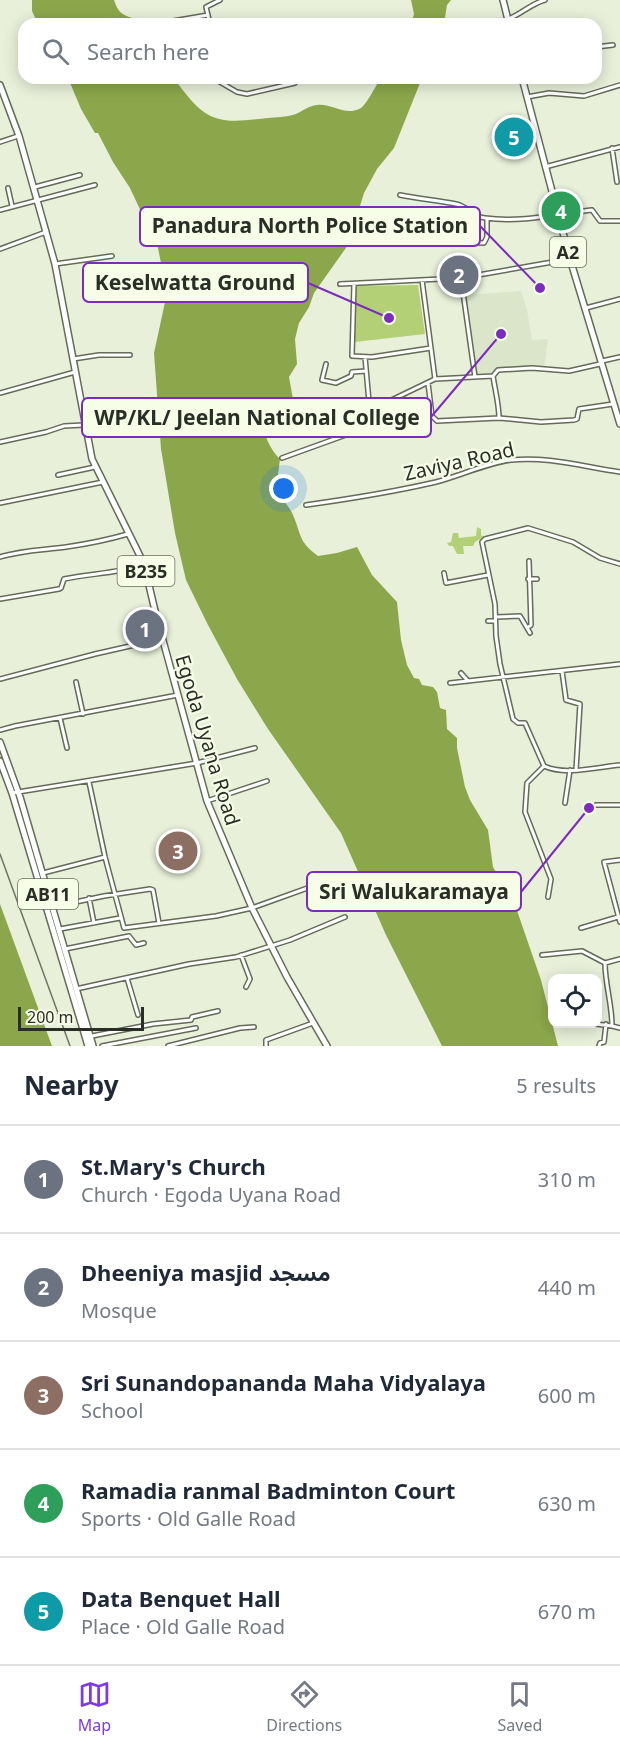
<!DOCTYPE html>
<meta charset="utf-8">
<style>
:root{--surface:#fff;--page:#f6f6f7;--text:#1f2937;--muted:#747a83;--line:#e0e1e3;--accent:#7c3aed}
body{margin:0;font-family:"Noto Sans","Noto Sans Arabic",sans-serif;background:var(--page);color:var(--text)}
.controls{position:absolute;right:18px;bottom:18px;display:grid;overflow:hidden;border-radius:12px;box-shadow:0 3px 15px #0003}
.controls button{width:54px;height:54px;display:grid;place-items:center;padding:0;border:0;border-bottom:2px solid var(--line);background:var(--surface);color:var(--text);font:30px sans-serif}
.scale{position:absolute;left:18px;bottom:15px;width:126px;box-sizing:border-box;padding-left:6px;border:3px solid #2b2e26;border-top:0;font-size:16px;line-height:21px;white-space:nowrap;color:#2b2e26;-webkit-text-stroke:4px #f6fee8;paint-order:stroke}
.you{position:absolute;left:284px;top:489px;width:21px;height:21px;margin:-15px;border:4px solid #fff;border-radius:50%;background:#1a73e8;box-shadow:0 0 0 9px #1a73e833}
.badge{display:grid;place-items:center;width:39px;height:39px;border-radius:50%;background:var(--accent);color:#fff;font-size:20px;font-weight:700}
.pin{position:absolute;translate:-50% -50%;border:3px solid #fff;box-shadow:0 2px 6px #0006}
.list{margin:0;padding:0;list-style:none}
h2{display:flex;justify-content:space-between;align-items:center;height:78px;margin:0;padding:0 24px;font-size:26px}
h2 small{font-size:20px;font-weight:400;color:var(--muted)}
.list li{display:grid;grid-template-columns:39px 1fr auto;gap:18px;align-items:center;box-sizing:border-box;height:108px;padding:0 24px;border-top:2px solid var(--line)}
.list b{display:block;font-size:22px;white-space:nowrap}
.list p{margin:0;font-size:20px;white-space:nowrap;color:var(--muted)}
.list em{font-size:20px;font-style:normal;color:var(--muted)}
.icon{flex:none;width:33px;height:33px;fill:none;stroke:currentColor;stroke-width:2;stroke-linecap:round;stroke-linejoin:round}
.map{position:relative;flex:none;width:620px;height:1046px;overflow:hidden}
.search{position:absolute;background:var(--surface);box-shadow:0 3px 15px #0003;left:18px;right:18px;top:18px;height:66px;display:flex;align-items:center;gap:15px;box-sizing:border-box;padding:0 21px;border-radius:18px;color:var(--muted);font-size:22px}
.sheet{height:618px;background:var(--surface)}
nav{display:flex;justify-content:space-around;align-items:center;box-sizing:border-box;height:84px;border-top:2px solid var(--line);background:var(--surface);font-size:16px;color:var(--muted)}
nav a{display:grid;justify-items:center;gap:3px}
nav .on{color:var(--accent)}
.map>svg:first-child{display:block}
.built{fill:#dae5c9}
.green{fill:#b4d076}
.water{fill:#8ca74b}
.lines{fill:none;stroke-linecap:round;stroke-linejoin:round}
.minor-casing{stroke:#646b58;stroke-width:6}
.primary-casing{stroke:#646b58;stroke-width:8}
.trunk-casing{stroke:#646b58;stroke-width:8}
.minor{stroke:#fff;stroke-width:3}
.primary{stroke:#fff;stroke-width:5}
.trunk{stroke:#fff;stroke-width:5}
.rail{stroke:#6f7467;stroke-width:1.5}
.labels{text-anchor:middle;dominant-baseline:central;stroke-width:4.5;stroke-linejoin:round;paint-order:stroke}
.shield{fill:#f6fee8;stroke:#686c60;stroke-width:1.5}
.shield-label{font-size:18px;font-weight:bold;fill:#2b2e26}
.street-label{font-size:20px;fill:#2b2e26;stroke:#f6fee8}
.leader{fill:none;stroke:#7b2cbf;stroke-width:2}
.callout-dot{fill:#7b2cbf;stroke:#f6fee8;stroke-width:2}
.callout{fill:#f6fee8;stroke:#7b2cbf;stroke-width:2}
.callout-label{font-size:21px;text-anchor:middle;font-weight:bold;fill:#2b2e26}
</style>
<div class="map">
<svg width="620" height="1046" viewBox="0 0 620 1046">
<rect width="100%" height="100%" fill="#e8f0da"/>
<!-- built -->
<path class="built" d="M521,291l6,19 5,30 16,-1 -4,29 -46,1 -7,4h-15l-10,-78z"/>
<!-- green -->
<path class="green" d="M418,285l7,49 -70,8v-56z
M477,527l4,2v6l3,2 -9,5 -2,4h-10l1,8h-7l-4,-8h-4l-2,-3 4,-1 2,-9h5l1,5 17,-2z"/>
<!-- water -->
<path class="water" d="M32,0h82c4,11 6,14 18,18l3,6h-97l-6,-13z
M411,0h40l-4,5 -3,19h-33l3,-10z
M68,78h95l3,3 9,-1c28,37 37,45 84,39 12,-2 26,-1 37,-5 7,-3 12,-8 21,-9 15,-2 28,12 44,3 6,-4 15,-23 20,-30h41l-28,70 -17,21 -13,24 -16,52 -34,48 -5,14 -10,16 -4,16 2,25 -8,13 4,22 -10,8 -3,18 -9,4 -3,-1 -3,5c1,7 9,21 15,26l-4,31c5,8 14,17 17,25 9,21 5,26 25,41l19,-3 20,-6 15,28 25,27 4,38 6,25 7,13 5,1 3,6 11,2 4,5 3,16 6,2 1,19 10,9v10l8,39 5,13 18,30 5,37 21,35 27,78 17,66h-116l-56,-111 -45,-102 -73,-104 -31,-50 -29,-54 -22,-45 -11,-47 -14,-84 -7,-96 13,-60 -9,-45 -28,-60 -17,-26 -15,-29h-3l-14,-24z
M0,904l52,142h-52z"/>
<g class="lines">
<defs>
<path id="minor" d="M508,19c14,-5 22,-15 37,-19
M168,24l5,-3 35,-6
M210,24l-4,-17 14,-7
M596,47l17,-2
M213,78l24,14 10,2 48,-11 3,-3v-2
M527,97l22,-4 35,3 36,-11
M0,142l18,-6
M612,148l5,34
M545,167l75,-20
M35,187l45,-12
M8,188l4,18
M400,195c19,4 38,5 56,9 11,2 18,13 29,14 35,5 73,-4 107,-8l8,11h20
M0,210l95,-25
M436,241l48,2 3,-6v-18
M0,249l46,-17
M55,264l57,-8
M461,278l14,99
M422,280l13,99
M340,284l121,-6 109,-19
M354,284l-2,72 20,1 59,-9
M586,308l34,-9
M365,357l4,45
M73,359l26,-4h31
M602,361l18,-4
M326,364l-4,16 14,3 15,-7 1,-4 14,-1
M493,376c2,14 6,28 6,42
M428,383l4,33 5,5 62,-3 42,4 33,-2 3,-1 2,-10 34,-5
M0,393l75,-21
M0,442l46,-10 18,-6 20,-1
M282,458l72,-26 3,-4 -3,-26h15l6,6 60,-29 58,-3 5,-6 34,-2 37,3 31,-7
M58,475l37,-8
M0,503l103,-21
M306,505c43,-6 87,-13 130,-23 23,-6 54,-20 75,-22 37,-4 73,7 109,12
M0,557c22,-7 44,-7 66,-10 21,-3 41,-7 62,-13
M620,564l-20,-6 -27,-16 -45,-14 -43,11 -3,3 13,62 1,32 4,28 13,55 5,4h7l19,43c21,10 53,1 76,-1
M444,573l2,10 42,-8
M528,579h9
M0,599l59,-10 2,-1 3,-9c27,-6 54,-5 80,-15
M496,617l24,-1 10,17
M488,621h7
M527,628l4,-3 -2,-64
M562,671l4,29 14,4 -4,66
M461,673l7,8
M0,679l95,-25 66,-15
M76,682l7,32
M450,683l170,-19
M60,718l7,30
M0,730l15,-4 163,-31
M544,766l-17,17 -2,29 26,67 -3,18
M89,782l16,75 19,71 92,-12 36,-8 75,-27
M12,793l185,-30 58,-15
M207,801l60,-20
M565,803l5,-33
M596,805h24
M620,860l-16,2 16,60
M43,873l62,-16
M89,898l5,25
M52,907l52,-11 46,-7 3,1 6,33
M581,928l37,-11
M60,929l60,-11
M65,949l64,-13 7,9 8,-2
M241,955l9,24 -4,8
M542,955l40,-4 23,12
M620,959l-15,4c0,21 7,41 7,63l8,2
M127,978l11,37
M76,989l113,-25 47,-7 54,-17 55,-23
M587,1023l25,3
M92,1036l61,-12 38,-4 1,-3 26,-6
M102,1046l94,-18
M168,1046l72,-18 14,-1
M266,1046v-6l47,-17
M599,1046l1,-3 4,-1 2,-18"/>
<path id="primary" d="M0,85l19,51 36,128 37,195 52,105 12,51 51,186 45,107 35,69 40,69
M0,742l20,55 73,249
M0,761l12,32 76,253"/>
<path id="trunk" d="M503,0l6,24
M522,78l48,181 50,165"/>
</defs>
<!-- minor casing -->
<use href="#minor" class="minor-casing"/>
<!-- primary casing -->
<use href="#primary" class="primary-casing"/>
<!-- trunk casing -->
<use href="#trunk" class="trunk-casing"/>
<!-- minor -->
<use href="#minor" class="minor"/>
<!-- primary -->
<use href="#primary" class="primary"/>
<!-- trunk -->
<use href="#trunk" class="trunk"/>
<!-- rail -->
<path class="rail" d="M0,854l70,192"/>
</g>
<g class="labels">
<!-- shield labels -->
<g class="shield">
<rect x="550" y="237" width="36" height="30" rx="4.5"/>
<rect x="117.5" y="556" width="57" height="30" rx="4.5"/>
<rect x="18" y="879" width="60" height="30" rx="4.5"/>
</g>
<g class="shield-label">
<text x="568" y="252">A2</text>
<text x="146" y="571">B235</text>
<text x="48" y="894">AB11</text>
</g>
<!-- street labels -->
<g class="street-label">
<text transform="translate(459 461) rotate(-13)">Zaviya Road</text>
<text transform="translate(208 740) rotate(73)">Egoda Uyana Road</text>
</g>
</g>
<!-- callouts -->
<path class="leader" d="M540 288L480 226M389 318L308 283M501 334L431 417M589 808L521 892"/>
<g class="callout-dot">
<circle cx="540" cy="288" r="6"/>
<circle cx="389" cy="318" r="6"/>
<circle cx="501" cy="334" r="6"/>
<circle cx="589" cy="808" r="6"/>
</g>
<g class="callout">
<rect x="140" y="207" width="340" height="39" rx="6"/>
<rect x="83" y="263" width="225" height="39" rx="6"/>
<rect x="82" y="398" width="349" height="39" rx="6"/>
<rect x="307" y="872" width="214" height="39" rx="6"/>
</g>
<g class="callout-label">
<text x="310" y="233">Panadura North Police Station</text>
<text x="195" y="290">Keselwatta Ground</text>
<text x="257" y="425">WP/KL/ Jeelan National College</text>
<text x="414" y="899">Sri Walukaramaya</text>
</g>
</svg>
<div class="controls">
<button><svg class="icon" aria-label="locate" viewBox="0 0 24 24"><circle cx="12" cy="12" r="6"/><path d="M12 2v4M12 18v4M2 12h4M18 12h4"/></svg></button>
</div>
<div class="scale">200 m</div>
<div class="you"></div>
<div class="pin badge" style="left:145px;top:629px;background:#6b7280">1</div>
<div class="pin badge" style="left:459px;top:275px;background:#6b7280">2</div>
<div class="pin badge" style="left:178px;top:851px;background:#8d6e63">3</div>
<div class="pin badge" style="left:561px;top:211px;background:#2e9e5b">4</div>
<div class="pin badge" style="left:514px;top:137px;background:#0f9aa8">5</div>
<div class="search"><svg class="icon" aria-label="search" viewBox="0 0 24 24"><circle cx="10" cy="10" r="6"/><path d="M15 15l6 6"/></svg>Search here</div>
</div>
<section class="sheet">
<h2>Nearby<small>5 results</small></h2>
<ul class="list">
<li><span class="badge" style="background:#6b7280">1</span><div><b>St.Mary's Church</b><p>Church · Egoda Uyana Road</p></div><em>310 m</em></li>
<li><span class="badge" style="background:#6b7280">2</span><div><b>Dheeniya masjid مسجد</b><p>Mosque</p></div><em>440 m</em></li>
<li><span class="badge" style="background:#8d6e63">3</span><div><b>Sri Sunandopananda Maha Vidyalaya</b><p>School</p></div><em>600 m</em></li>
<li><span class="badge" style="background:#2e9e5b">4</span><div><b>Ramadia ranmal Badminton Court</b><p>Sports · Old Galle Road</p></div><em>630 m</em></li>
<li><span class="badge" style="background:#0f9aa8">5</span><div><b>Data Benquet Hall</b><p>Place · Old Galle Road</p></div><em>670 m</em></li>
</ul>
</section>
<nav>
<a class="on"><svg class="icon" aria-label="map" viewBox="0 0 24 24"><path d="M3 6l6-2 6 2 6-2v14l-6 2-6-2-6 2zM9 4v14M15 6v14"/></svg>Map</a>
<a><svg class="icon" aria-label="directions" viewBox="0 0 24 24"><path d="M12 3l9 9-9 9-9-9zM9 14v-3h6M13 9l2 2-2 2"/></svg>Directions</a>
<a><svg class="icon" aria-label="saved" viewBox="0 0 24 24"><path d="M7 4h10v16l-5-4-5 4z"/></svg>Saved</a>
</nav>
